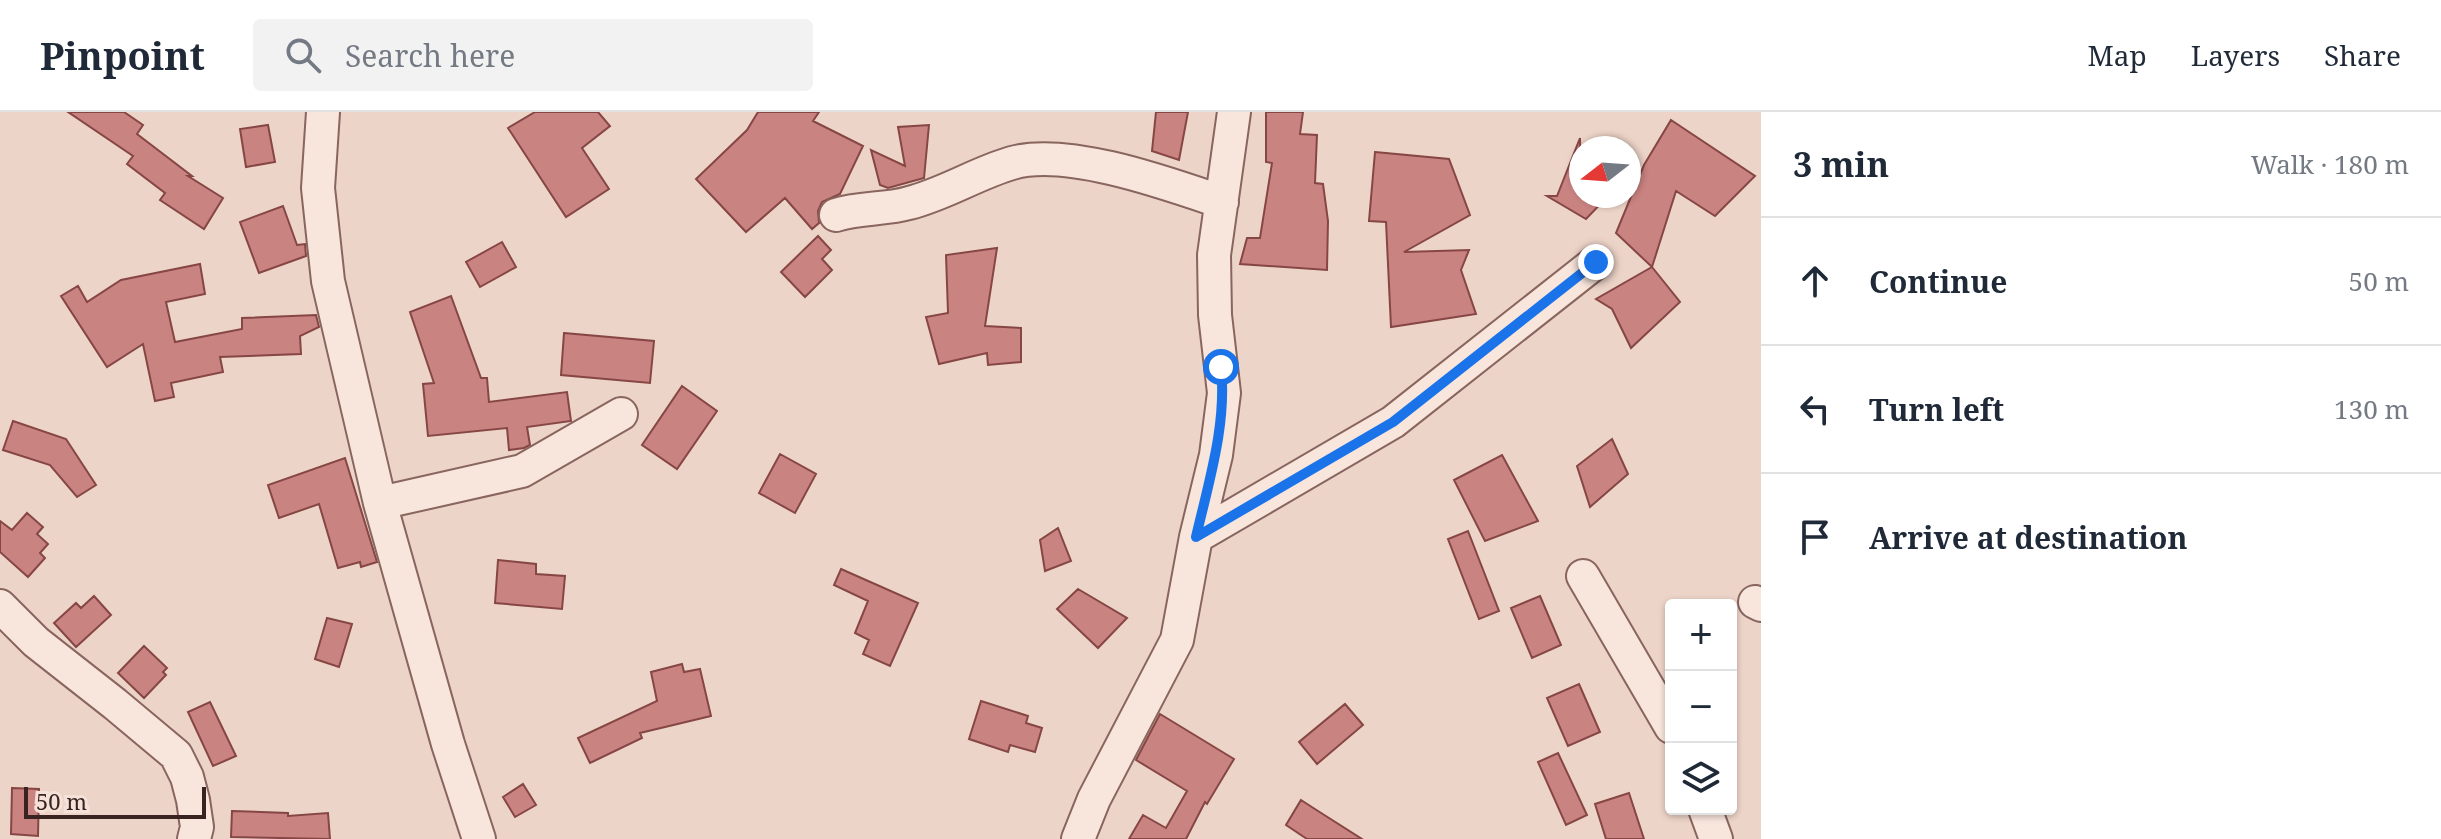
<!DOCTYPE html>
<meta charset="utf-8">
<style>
:root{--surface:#fff;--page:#f2f2f3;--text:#1f2937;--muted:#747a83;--line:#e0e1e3}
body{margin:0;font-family:"Noto Serif",serif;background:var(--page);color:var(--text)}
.controls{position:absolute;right:24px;bottom:24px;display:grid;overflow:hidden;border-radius:8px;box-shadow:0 2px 6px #0004}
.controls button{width:72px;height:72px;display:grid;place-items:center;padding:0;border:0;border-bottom:2px solid var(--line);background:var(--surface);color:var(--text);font:40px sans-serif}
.compass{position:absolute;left:1569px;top:24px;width:72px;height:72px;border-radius:50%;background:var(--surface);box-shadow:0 2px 6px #0004;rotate:253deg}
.scale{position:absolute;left:24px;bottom:20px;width:182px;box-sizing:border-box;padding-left:8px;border:4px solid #392321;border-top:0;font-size:22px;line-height:28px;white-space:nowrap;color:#392321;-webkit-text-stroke:6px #f4e1d7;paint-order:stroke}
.stop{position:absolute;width:24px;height:24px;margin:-18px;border:6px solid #1a73e8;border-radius:50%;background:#fff}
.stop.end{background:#1a73e8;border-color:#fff;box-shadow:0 2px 8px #0008}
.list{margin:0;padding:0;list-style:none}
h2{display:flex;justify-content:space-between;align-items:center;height:104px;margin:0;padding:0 32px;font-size:34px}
h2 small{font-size:26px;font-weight:400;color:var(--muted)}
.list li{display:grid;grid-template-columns:52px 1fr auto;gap:24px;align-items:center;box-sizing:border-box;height:128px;padding:0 32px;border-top:2px solid var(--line)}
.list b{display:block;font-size:30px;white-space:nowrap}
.list em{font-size:26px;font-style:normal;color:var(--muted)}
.icon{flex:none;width:44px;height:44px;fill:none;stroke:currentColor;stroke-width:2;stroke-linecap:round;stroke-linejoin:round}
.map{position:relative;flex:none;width:1761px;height:727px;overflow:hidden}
header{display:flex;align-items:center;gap:48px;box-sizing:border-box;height:112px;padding:0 40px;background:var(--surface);border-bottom:2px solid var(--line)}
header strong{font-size:38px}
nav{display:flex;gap:44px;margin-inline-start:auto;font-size:28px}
.search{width:560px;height:72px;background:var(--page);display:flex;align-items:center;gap:20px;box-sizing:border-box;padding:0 28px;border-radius:8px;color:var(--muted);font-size:30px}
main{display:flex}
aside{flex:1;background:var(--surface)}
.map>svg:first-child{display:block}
.building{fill:#c98380;stroke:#864644;stroke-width:2}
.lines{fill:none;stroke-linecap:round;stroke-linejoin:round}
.minor-casing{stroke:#88655e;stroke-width:36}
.minor{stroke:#f8e5db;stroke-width:32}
.route{stroke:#1a73e8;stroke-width:10}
</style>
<header>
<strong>Pinpoint</strong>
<div class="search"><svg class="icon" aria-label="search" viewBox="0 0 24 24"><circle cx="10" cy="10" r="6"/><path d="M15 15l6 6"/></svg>Search here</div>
<nav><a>Map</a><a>Layers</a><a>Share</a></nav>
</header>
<main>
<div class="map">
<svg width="1761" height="727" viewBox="0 0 1761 727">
<rect width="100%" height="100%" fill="#edd4c8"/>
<!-- building -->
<path class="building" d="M68,0h56l19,13 -6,9 55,42h-4l35,22 -19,31 -44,-29 5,-7 -38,-29 6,-8z
M535,0h63l12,14 -28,22 27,41 -43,28 -58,-89z
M758,0h61l-6,9 50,25 -23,48 -18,8 -4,9 1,12 -7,6 -27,-31 -39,34 -50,-53 51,-49z
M1156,0h32l-9,48 -27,-9z
M1266,0h37l-3,22 17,1 -2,48 8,1 5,37 -1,49 -87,-6 7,-26h13l12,-75 -6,-1z
M1671,8l84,56 -40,40 -39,-25 -24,76 -36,-34 28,-68z
M268,13l7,37 -29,5 -6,-38z
M929,13l-5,53 -36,10 -8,-3 -9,-35 34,16 -7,-39z
M1580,26l1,58h27l-22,23 -39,-23h10z
M1375,40l74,7 21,56 -66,37 65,-2 -8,20 15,44 -85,13 -5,-105 -17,-1z
M283,94l14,39 8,-1 1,12 -47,17 -19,-51z
M818,124l13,14 -9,9 10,11 -27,27 -24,-25z
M502,130l14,25 -36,20 -14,-25z
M997,136l-12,78 36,2v34l-33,3 -1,-12 -48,11 -13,-47 22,-4 -2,-58z
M200,152l5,30 -39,8 9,40 67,-13v-11l74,-3 3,12 -19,9 1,18 -81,3 3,15 -52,11 3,14 -19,4 -12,-57 -36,23 -46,-71 17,-10 9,16 34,-22z
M1652,155l28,35 -49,46 -19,-39 -16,-10z
M451,184l30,82h6l2,24 78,-10 4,29 -44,6 3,18 -6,3 -15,2 -2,-22 -79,8 -5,-52 11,-1 -24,-71z
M564,221l90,8 -4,42 -89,-8z
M682,274l35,25 -40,58 -35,-24z
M13,309l53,18 30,46 -19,12 -27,-32 -47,-15z
M1612,327l16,35 -38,33 -13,-41z
M780,342l36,20 -21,39 -36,-20z
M1502,343l36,66 -53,20 -31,-61z
M345,346l32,104 -16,5 -1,-5 -22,6 -19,-64 -40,14 -11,-33z
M27,401l16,14 -6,7 11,10 -8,9 5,5 -17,19 -28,-25v-31l12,9z
M1058,416l13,33 -26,10 -5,-31z
M1468,419l31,80 -20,8 -31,-80z
M498,448l38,4v10l29,2 -3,33 -67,-6z
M841,457l77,34 -28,63 -27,-12 6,-14 -14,-7 13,-32 -34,-16z
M1078,477l49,29 -29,30 -41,-39z
M94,484l17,19 -35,32 -22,-24 22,-20 5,5z
M1540,484l21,49 -29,13 -21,-50z
M327,506l25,6 -13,43 -24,-8z
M144,534l23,22 -4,4 3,3 -22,23 -26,-25z
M682,552l2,8 16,-3 11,47 -71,17 2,5 -52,25 -12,-25 79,-37 -6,-29z
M1579,572l21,48 -32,14 -21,-48z
M981,589l47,15 -2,7 16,5 -7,24 -25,-7 -2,7 -39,-13z
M210,590l26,54 -23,10 -25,-54z
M1345,592l18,21 -46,39 -18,-22z
M1160,602l74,45 -27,45 -2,-2 -19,37h-57l14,-24 23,13 21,-37 -51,-31z
M1558,641l29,62 -21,10 -28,-63z
M523,672l13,21 -21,12 -12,-20z
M12,676l27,1 -1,47 -27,-2z
M1629,681l15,46h-38l-11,-35z
M1301,688l17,11 44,28h-55l-21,-14z
M232,699l56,2v3l40,-3 2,26 -99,-2z"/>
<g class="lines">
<defs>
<path id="minor" d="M323,0l-5,76 10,93 52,222 68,241 31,95
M836,103c24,-8 49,-5 73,-12 36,-9 68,-30 103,-40 55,-16 157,21 210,39
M380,391l142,-32 99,-57
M1196,425l197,-115 203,-160
M1583,464l88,151
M1755,490l6,3
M0,494l36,36 79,62 61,51 11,22 6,23 4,27 -3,12
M1705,697l11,30
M1078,727l16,-40 83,-159 19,-103 20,-82 8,-62 -9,-78 -1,-60 20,-143"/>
</defs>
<!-- minor casing -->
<use href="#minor" class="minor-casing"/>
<!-- minor -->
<use href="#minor" class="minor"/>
</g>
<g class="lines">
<!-- route -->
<path class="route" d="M1221,255c6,57 -12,114 -25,170l197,-115 203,-160"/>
</g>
</svg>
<div class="controls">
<button>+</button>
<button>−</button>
<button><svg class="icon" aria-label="layers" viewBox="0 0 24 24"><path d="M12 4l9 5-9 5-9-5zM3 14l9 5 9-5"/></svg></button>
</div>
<svg class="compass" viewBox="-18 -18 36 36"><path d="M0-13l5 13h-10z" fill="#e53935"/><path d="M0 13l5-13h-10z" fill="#747a83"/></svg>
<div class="scale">50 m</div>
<div class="stop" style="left:1221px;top:255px"></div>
<div class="stop end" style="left:1596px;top:150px"></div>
</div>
<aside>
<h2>3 min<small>Walk · 180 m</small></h2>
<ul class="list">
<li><svg class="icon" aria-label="ahead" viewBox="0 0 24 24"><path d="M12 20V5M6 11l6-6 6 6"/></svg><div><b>Continue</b></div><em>50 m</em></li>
<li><svg class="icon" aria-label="left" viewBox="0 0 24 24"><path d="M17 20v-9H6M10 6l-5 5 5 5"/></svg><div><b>Turn left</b></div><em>130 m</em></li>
<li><svg class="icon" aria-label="arrive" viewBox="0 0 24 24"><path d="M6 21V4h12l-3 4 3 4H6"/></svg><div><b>Arrive at destination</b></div></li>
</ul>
</aside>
</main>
